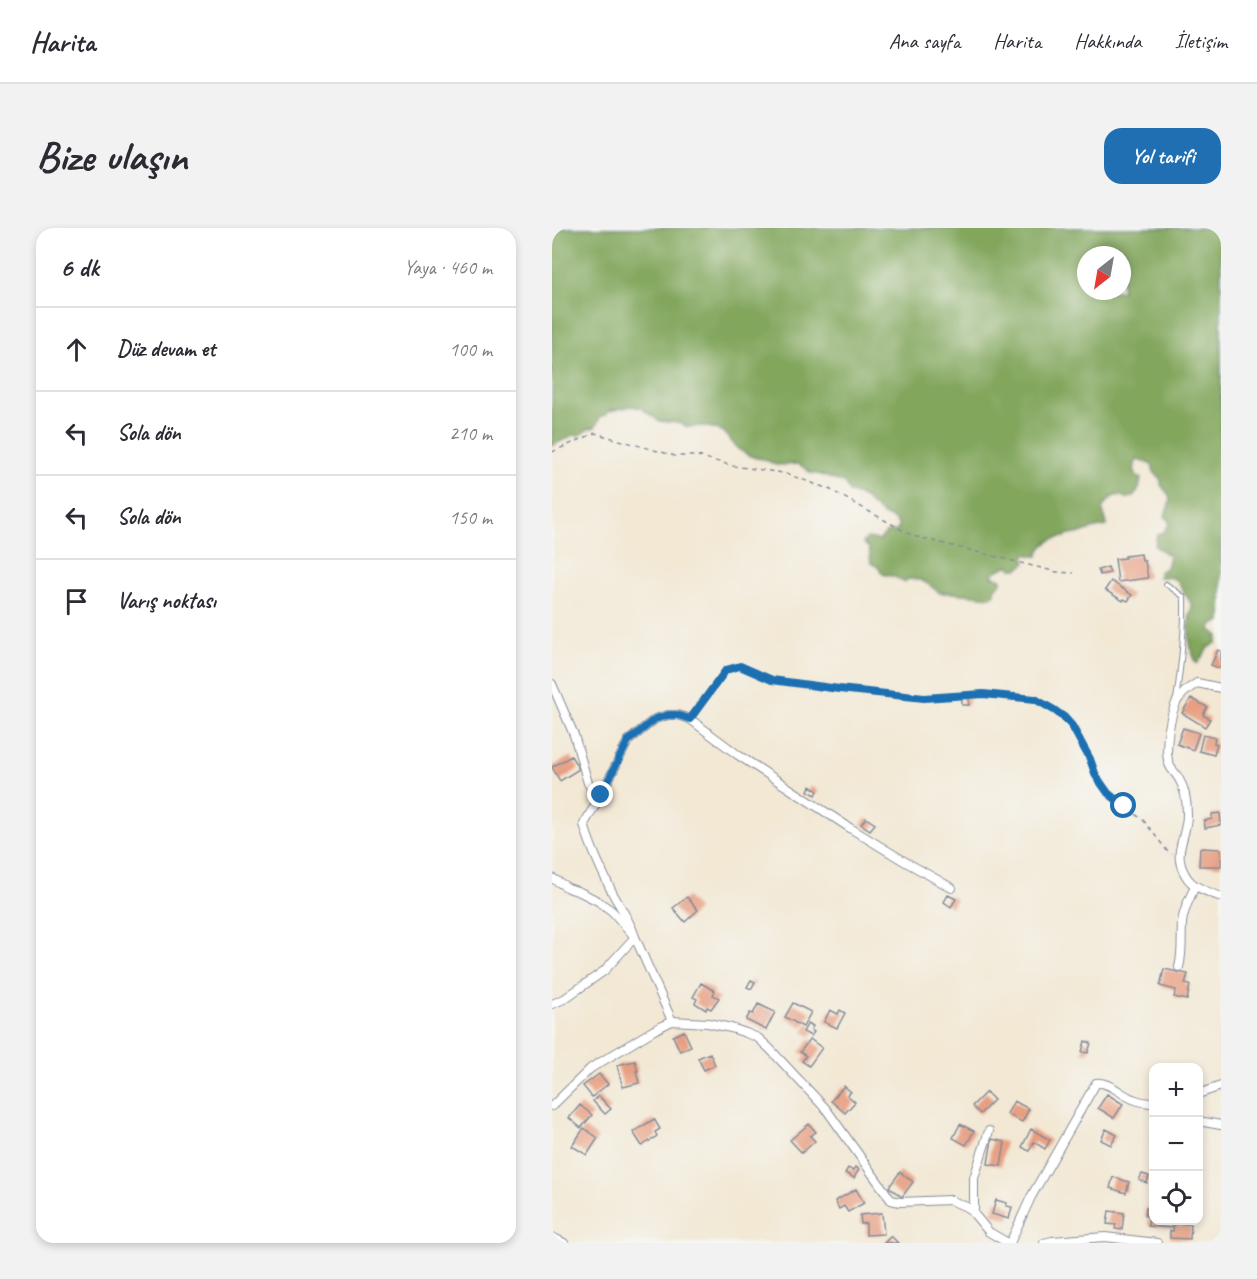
<!DOCTYPE html>
<html lang="tr">
<meta charset="utf-8">
<style>
:root{--surface:#fff;--page:#f2f2f3;--text:#2b2b33;--muted:#7c7c81;--line:#e1e1e2;--accent:#1f6fb2}
body{margin:0;font-family:Caveat,sans-serif;background:var(--page);color:var(--text)}
.controls{position:absolute;right:18px;bottom:18px;display:grid;overflow:hidden;border-radius:12px;box-shadow:0 3px 9px #0003}
.controls button{width:54px;height:54px;display:grid;place-items:center;padding:0;border:0;border-bottom:2px solid var(--line);background:var(--surface);color:var(--text);font:30px sans-serif}
.compass{position:absolute;left:525px;top:18px;width:54px;height:54px;border-radius:50%;background:var(--surface);box-shadow:0 3px 9px #0003;rotate:211deg}
.stop{position:absolute;width:18px;height:18px;margin:-14px;border:4px solid #1f6fb2;border-radius:50%;background:#fff}
.stop.end{background:#1f6fb2;border-color:#fff;box-shadow:0 2px 6px #0008}
.list{margin:0;padding:0;list-style:none}
h2{display:flex;justify-content:space-between;align-items:center;height:78px;margin:0;padding:0 24px;font-size:26px}
h2 small{font-size:20px;font-weight:400;color:var(--muted)}
.list li{display:grid;grid-template-columns:39px 1fr auto;gap:18px;align-items:center;box-sizing:border-box;height:84px;padding:0 24px;border-top:2px solid var(--line)}
.list b{display:block;font-size:22px;white-space:nowrap}
.list em{font-size:20px;font-style:normal;color:var(--muted)}
.icon{flex:none;width:33px;height:33px;fill:none;stroke:currentColor;stroke-width:2;stroke-linecap:round;stroke-linejoin:round}
.map{position:relative;flex:none;width:669px;height:1015px;overflow:hidden;border-radius:18px}
header{display:flex;align-items:center;gap:36px;box-sizing:border-box;height:84px;padding:0 30px;background:var(--surface);border-bottom:2px solid var(--line)}
header strong{font-size:28px}
nav{display:flex;gap:33px;margin-inline-start:auto;font-size:21px}
.intro{display:flex;align-items:center;justify-content:space-between;box-sizing:border-box;height:144px;padding:0 36px}
h1{margin:0;font-size:42px}
.button{padding:15px 27px;border-radius:18px;background:var(--accent);color:#fff;font-size:21px;font-weight:700}
main{display:flex;gap:36px;padding:0 36px}
aside{flex:1;background:var(--surface);border-radius:18px;box-shadow:0 3px 9px #0003}
.map>svg:first-child{display:block}
.forest{fill:#81a65c;stroke:#4e6a5d;stroke-width:1.5;fill-rule:evenodd}
.building{fill:#e79e81}
.lines{fill:none;stroke-linecap:round;stroke-linejoin:round}
.service-casing{stroke:#868c99;stroke-width:6}
.minor-casing{stroke:#868c99;stroke-width:10}
.path{stroke:#868c99;stroke-width:1.5;stroke-dasharray:4.5 4.5;stroke-linecap:butt}
.service{stroke:#fff;stroke-width:4}
.minor{stroke:#fff;stroke-width:8}
.route{stroke:#1f6fb2;stroke-width:8}
</style>
<header>
<strong>Harita</strong>
<nav><a>Ana sayfa</a><a>Harita</a><a>Hakkında</a><a>İletişim</a></nav>
</header>
<div class="intro"><h1>Bize ulaşın</h1><a class="button">Yol tarifi</a></div>
<main>
<aside>
<h2>6 dk<small>Yaya · 460 m</small></h2>
<ul class="list">
<li><svg class="icon" aria-label="ahead" viewBox="0 0 24 24"><path d="M12 20V5M6 11l6-6 6 6"/></svg><div><b>Düz devam et</b></div><em>100 m</em></li>
<li><svg class="icon" aria-label="left" viewBox="0 0 24 24"><path d="M17 20v-9H6M10 6l-5 5 5 5"/></svg><div><b>Sola dön</b></div><em>210 m</em></li>
<li><svg class="icon" aria-label="left" viewBox="0 0 24 24"><path d="M17 20v-9H6M10 6l-5 5 5 5"/></svg><div><b>Sola dön</b></div><em>150 m</em></li>
<li><svg class="icon" aria-label="arrive" viewBox="0 0 24 24"><path d="M6 21V4h12l-3 4 3 4H6"/></svg><div><b>Varış noktası</b></div></li>
</ul>
</aside>
<div class="map">
<svg width="669" height="1015" viewBox="0 0 669 1015">
<rect width="100%" height="100%" fill="#f6f6f2"/>
<filter id="ink" filterUnits="userSpaceOnUse"><feTurbulence type="fractalNoise" baseFrequency=".0167" numOctaves="2"/><feDisplacementMap in="SourceGraphic" scale="12" xChannelSelector="R" yChannelSelector="G"/><feConvolveMatrix kernelMatrix="1 2 1 2 8 2 1 2 1" color-interpolation-filters="sRGB"/></filter>
<filter id="wash" filterUnits="userSpaceOnUse"><feTurbulence type="fractalNoise" baseFrequency=".008" numOctaves="4" result="noise"/><feDisplacementMap in="SourceGraphic" scale="24" xChannelSelector="R" yChannelSelector="G"/><feGaussianBlur stdDeviation="1.35" result="paint"/><feColorMatrix in="noise" values="0 0 0 0 0 0 0 0 0 0 0 0 0 0 0 0 0 1.4 0 .05"/><feComposite in="paint" operator="in"/></filter>
<g filter="url(#wash)">
<rect width="100%" height="100%" fill="#f2e8d4"/>
<!-- forest -->
<path class="forest" d="M0,0h669v393l-8,3 -3,5 8,7 -2,7 -8,5 -10,15h-2c-2,-6 -4,-10 -5,-15 -3,-9 -3,-33 1,-41 -1,-6 -4,-9 -7,-13 -9,-14 -7,-18 -26,-17v-5c8,-4 10,-7 10,-16l-14,-10 2,-11 7,-3 6,-9 -5,-7 5,-15 -1,-6 -8,-10v-5l-7,-8 -2,-7 -7,-4 -8,-1c-4,7 -3,10 0,17l4,2 -2,10 -6,8 -7,1c-13,-7 -16,2 -24,10 1,6 5,12 5,18l-12,2 -18,6h-9l-3,3c-11,0 -25,7 -27,19h-6l-5,-2 -3,2 2,7 -9,6h-5l-3,-4 -15,7 -2,4 9,3v4l-6,5v6l-4,3 -37,-4h-14l-12,-9 -7,-4 -13,-1 -4,3 -9,-5 -12,-3 -5,-7 -7,-4 -2,-15 -6,-5 4,-5 12,2 8,-8 10,-1 2,-5 -4,-6 -11,-5 -12,-9 -7,-8 -15,-5 -6,-10 -23,-8 -10,-2 -12,-9 -23,1 -12,-6 -8,-1 -8,-3 -10,-6 -14,-17 -8,-3 -13,-3 -15,1 -10,-4 -19,-2 -18,-13 -9,-2 -23,5 -4,4 -4,1 -6,11 -7,2 -8,6h-7c-6,4 -14,6 -21,11zM534,27h36v36h-36z"/>
<g id="blocks">
<!-- building -->
<path class="building" d="M589,326l1,7h3l3,17 -30,4 -3,-23 10,-1v-2z
M556,339l2,6 -10,2 -2,-5z
M559,353l21,14 -4,6 -4,-2 -1,2 -18,-11z
M666,422l3,1v18l-10,-4z
M417,468v9h-7v-8z
M639,470l16,9 -4,8 7,4 -5,8 -23,-14z
M631,500l16,5 -6,17 -16,-6z
M651,507l12,3 -1,5 3,1 -3,11 -15,-4z
M19,528l8,13 -19,12 -8,-14z
M258,558l8,5 -2,4 -8,-4z
M668,585l1,12 -16,3 -1,-7 8,-2v-5z
M314,590l9,6 -5,6 -9,-6z
M648,620l21,1v17h-22z
M396,667l8,4 -5,8 -7,-5z
M135,669l11,13 -13,12 -12,-14z
M612,741l24,5 -3,10 5,1 -3,15 -13,-3 2,-7 -16,-4z
M199,752l4,2 -4,7 -4,-2z
M149,755l14,8 -2,4 6,3 -8,11 -4,-2 -1,3 -11,-7 2,-4 -4,-2z
M241,775l18,9 -8,15 -18,-10z
M206,776l17,8 -9,18 -20,-10 4,-7 3,1z
M278,782l8,4 2,-4 5,3 -8,15 -13,-6z
M256,795l5,3 -2,4 3,2 -3,4 -8,-4z
M132,803l7,15 -11,5 -7,-15z
M258,811l12,9 -13,18 -7,-5 4,-5 -6,-4z
M533,813l6,2 -3,10 -6,-1z
M158,825l5,12 -11,5 -6,-12z
M83,833l3,10h-2l3,12 -16,4 -6,-22z
M47,846l9,10 -16,13 -9,-11z
M292,858l7,6 -4,3 8,7 -10,11 -14,-12z
M434,864l8,8 -14,14 -8,-8z
M555,866l16,10 -9,14 -16,-10z
M47,868l12,13 -6,5 -12,-13z
M462,873l15,8 -7,13 -15,-8z
M28,877l12,10 -11,13 -12,-10z
M102,891l6,10 -5,3 2,4 -15,10 -9,-14z
M257,896l7,8 -6,4 5,5 -13,12 -12,-13z
M408,896l14,7 -8,14 -13,-7z
M32,900l14,10 -11,17 -15,-9z
M479,901l19,11 -5,9 -11,-7 -5,9 -7,-4z
M554,901l11,6 -6,10 -10,-5z
M440,911l13,3 -4,24 -13,-2z
M303,939l4,2 -5,9 -9,-5 3,-5 5,3z
M348,944l13,10 -11,15 -13,-10z
M590,946l7,2 -2,7 -8,-3z
M561,949l16,5 -3,11 -16,-5z
M304,961l8,14 -16,9 -4,-6 -5,3 -4,-8z
M444,972l11,3 -1,3 6,1 -3,12 -17,-5z
M599,973h3v19h18l-1,8 -23,-2 1,-9 -4,-1 1,-8h4z
M557,983l15,2 -2,17 -7,-1 1,-4 -9,-1z
M330,985l2,21 -18,1v-12l-5,1 -1,-9z
M622,995l17,1 -1,15 -20,-1v-7h3z
M339,1008l7,7h-14z"/>
</g>
</g>
<g filter="url(#ink)">
<use href="#blocks" fill-opacity="0" stroke="#868c99" stroke-width="1.5"/>
<g class="lines">
<defs>
<path id="service" d="M614,356l18,13c1,35 -3,69 -8,103"/>
<path id="minor" d="M0,456l22,51 14,48 10,17
M669,460l-24,-5c-8,5 -15,10 -20,18 -7,13 -13,49 -8,63 2,6 7,9 10,15 6,10 8,24 8,35 0,25 -16,38 -1,62 7,12 23,16 35,21
M0,650l16,10 12,4 18,9 14,10 23,26 37,84
M627,739c4,-15 2,-29 3,-44 1,-13 8,-25 13,-37
M0,776l12,-5 40,-28 31,-34c-5,-17 -16,-31 -24,-47 -10,-21 -21,-43 -27,-66l17,-29 27,-54 27,-22 13,-4h9l13,4 48,36 112,73 54,33 48,27
M646,866l23,-8
M0,878l39,-38 63,-38 18,-9 36,2 23,5 15,5 12,5 11,10 57,61 65,91 9,2 50,-2 19,8 20,24 19,11
M646,893l23,4
M422,986v-36l15,-47
M0,1009l12,6
M458,1015l21,-46 65,-114c12,-2 26,12 37,16 7,3 13,4 21,4
M492,1015l8,-2 53,-4 52,6"/>
</defs>
<!-- service casing -->
<use href="#service" class="service-casing"/>
<!-- minor casing -->
<use href="#minor" class="minor-casing"/>
<!-- path -->
<path class="path" d="M0,224l43,-19 80,23h23l35,10 51,7 45,16 84,47 144,36 17,1
M144,483l30,-41 14,-4 32,14 67,9 85,9 59,-3 52,4 19,11 9,7 9,9 18,33 6,17 12,17 36,28 24,31 4,2"/>
<!-- service -->
<use href="#service" class="service"/>
<!-- minor -->
<use href="#minor" class="minor"/>
</g>
</g>
<g class="lines" filter="url(#ink)">
<!-- route -->
<path class="route" d="M49,567l27,-54 27,-22 13,-4h9l13,4 36,-49 14,-4 32,14 67,9 85,9 59,-4 52,5 19,11 10,7 8,9 18,33 6,17 12,17 16,13"/>
</g>
</svg>
<div class="controls">
<button>+</button>
<button>−</button>
<button><svg class="icon" aria-label="locate" viewBox="0 0 24 24"><circle cx="12" cy="12" r="6"/><path d="M12 2v4M12 18v4M2 12h4M18 12h4"/></svg></button>
</div>
<svg class="compass" viewBox="-18 -18 36 36"><path d="M0-13l5 13h-10z" fill="#e53935"/><path d="M0 13l5-13h-10z" fill="#7c7c81"/></svg>
<div class="stop" style="left:572px;top:578px"></div>
<div class="stop end" style="left:49px;top:567px"></div>
</div>
</main>
